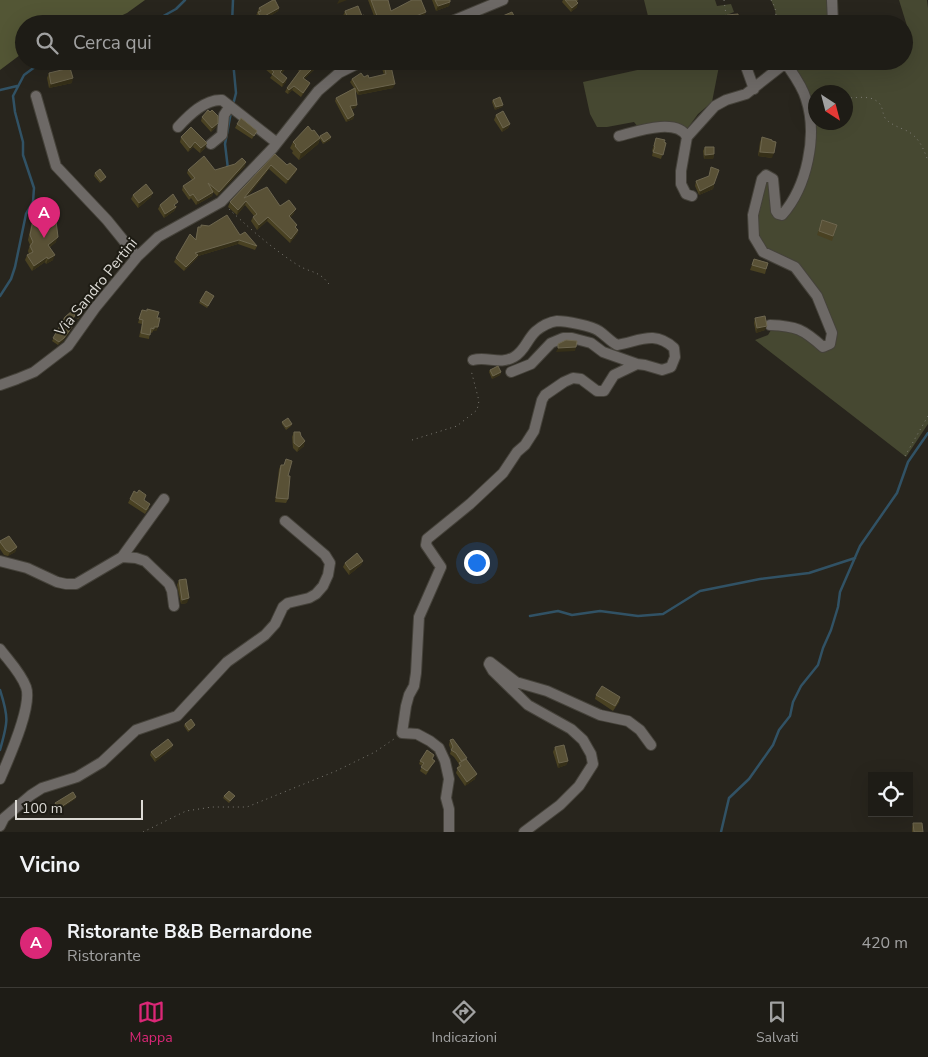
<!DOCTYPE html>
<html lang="it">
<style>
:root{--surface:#1e1c16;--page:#2b2923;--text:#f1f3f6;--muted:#a1a1a1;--line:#3c3a35;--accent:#db2777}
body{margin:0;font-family:"Nunito Sans",sans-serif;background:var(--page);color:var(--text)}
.controls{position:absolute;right:15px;bottom:15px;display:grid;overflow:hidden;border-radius:0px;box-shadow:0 5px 20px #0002}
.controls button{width:45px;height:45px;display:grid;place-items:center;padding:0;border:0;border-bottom:1px solid var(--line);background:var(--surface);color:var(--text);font:25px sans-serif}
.compass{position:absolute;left:808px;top:85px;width:45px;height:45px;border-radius:50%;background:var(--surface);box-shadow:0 5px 20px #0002;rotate:144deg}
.scale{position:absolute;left:15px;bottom:12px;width:128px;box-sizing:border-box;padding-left:5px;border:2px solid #dcdad5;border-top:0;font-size:14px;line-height:18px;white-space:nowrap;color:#dcdad5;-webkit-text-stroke:4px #1e1c14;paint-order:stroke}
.you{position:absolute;left:476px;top:562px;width:18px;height:18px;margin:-12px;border:4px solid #fff;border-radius:50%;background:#1a73e8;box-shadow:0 0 0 8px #1a73e833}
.badge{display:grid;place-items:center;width:32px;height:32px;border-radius:50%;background:var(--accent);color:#fff;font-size:16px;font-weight:700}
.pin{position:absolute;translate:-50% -41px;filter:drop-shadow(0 1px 2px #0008)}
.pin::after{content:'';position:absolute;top:26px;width:18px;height:15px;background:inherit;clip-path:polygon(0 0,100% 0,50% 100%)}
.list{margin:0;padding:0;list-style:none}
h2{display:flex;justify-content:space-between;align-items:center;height:65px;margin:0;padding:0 20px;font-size:21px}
h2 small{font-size:16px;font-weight:400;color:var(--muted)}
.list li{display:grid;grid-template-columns:32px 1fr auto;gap:15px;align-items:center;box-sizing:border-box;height:90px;padding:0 20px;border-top:1px solid var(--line)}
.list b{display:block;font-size:19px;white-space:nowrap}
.list p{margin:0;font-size:16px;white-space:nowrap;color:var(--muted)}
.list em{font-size:16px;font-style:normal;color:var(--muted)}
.icon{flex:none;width:28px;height:28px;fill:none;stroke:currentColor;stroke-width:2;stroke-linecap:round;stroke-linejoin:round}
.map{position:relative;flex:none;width:928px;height:832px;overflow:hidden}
.search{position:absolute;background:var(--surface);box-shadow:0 5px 20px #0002;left:15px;right:15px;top:15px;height:55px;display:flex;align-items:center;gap:12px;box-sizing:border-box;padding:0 18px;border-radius:28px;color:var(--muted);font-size:19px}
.sheet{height:155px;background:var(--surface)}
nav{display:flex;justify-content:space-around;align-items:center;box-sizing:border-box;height:70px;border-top:1px solid var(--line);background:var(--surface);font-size:14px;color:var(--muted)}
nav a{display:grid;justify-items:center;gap:2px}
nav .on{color:var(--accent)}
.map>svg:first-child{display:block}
.green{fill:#464831;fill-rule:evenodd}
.forest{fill:#535635}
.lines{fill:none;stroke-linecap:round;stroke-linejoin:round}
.stream{stroke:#315265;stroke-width:2.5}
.minor-casing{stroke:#45423a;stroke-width:12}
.path{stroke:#7d7b74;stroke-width:1;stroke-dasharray:1 4;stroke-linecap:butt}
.minor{stroke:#6d6966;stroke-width:10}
.wall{fill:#494122}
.shaded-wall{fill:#352f18}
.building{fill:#595136;stroke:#6d664f}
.labels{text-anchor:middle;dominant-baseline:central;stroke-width:4;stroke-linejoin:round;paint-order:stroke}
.street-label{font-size:15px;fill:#dcdad5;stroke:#1e1c14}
</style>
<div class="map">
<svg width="928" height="832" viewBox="0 0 928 832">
<rect width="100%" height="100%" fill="#28251d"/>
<!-- green -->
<path class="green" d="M644,0h71l2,6 14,-2 3,8 -17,7 1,5h-68z
M771,0h57l1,24h-12l-1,-4 -20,4h-19l-2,-14z
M899,0h28l1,8v416l-22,33 -151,-117 13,-5 3,-5 19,-1 33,20 11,-18 -39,-67 -30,-14 -8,-15 -1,-21 11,-35 3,2 7,37 20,-21 17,-82 -24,-51 7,-3h107v-20l7,-2zM816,92h30v30h-30z
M660,61h60l-8,41 -14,12 -11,15 -21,-7 -28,5 -4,-5 -27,5h-10l-7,-13 -7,-32 77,-17z"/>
<!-- forest -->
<path class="forest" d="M0,0h145l-18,13 -24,11h-79v28l-24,18z"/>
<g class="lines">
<!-- stream -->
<path class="stream" d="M149,24l27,-15 9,-9
M232,24l1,-24
M0,90l17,-4
M233,105l3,-12 -3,-32
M228,169l-3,-25 6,-32
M0,296l11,-17 4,-12 11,-53 7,-12 1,-14 -11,-33v-13l-8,-30 -2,-16 11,-21 19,-14
M530,616l28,-5 14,4 28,-4 38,5 25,-2 37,-23 60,-12 49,-6 46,-15
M0,690c9,28 8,32 0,60
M721,832l8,-34 20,-19 24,-34 6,-15 11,-14 3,-14 8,-16 17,-21 5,-17 8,-18 7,-23 2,-15 20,-46 37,-53 11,-31 20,-29"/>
<defs>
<path id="minor" d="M832,0l1,24
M445,24l58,-24
M744,61l10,28
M36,96l20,70 51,54 30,37
M178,127c11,-12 27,-28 44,-27l55,43
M619,136c16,-4 58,-19 68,1
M211,144l11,-9 2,-20 6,-9
M692,196l-6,-2 -5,-10v-13l6,-34 28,-31 11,-6 20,-6 42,-33
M770,325c26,1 33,4 53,22l7,-3 2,-11 -15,-37 -22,-29 -32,-15 -9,-15 -1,-22 9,-36 4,-4 7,4 3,32 2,3 4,1c25,-28 36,-80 24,-116 -4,-14 -13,-25 -21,-37
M473,360c14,-4 27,5 41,-3 11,-6 13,-18 22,-26 6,-5 14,-9 21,-10 9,0 35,5 42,10 6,4 11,10 18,14 23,-4 37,-15 57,3l1,9 -4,10 -9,3 -17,-5 -8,-1 -34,-12 -12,-9 -19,-5h-9l-12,5 -20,21 -20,8
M0,385l17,-6 17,-7 34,-26 27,-38 42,-51 21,-20 63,-35 52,-54 45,-57 21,-18 24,-12
M122,557l14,1 9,3 24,23 3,7 2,15
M0,561l27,7 30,14 9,2h10l46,-27 42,-58
M0,649c9,12 21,24 26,38 7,19 -18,73 -26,92
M0,826l4,-8 27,-23 11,-7 35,-11 25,-15 34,-32 41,-14 50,-54 38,-27 10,-11 8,-17 5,-4 21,-5 7,-4 7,-8 5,-11 2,-12 -5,-8 -40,-34
M449,832v-23l-3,-11 3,-19 -4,-18 -6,-13 -9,-7 -13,-7 -15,-1 4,-27 3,-11 5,-9 2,-13 3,-56 22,-50 -15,-22 1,-6 43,-35 33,-31 14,-21 8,-7 9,-14 8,-31 3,-5 19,-13 9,-4 8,1 16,12h7l10,-16 23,-11
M524,832l36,-27 19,-19 14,-22 -2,-10 -8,-14 -12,-11 -43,-24 -35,-34 -4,-7 1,-2 26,20 31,9 53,24 28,6 12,9 11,15"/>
</defs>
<!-- minor casing -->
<use href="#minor" class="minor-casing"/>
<!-- path -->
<path class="path" d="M724,0l2,15
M771,0l4,7 2,17
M846,98c7,0 20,-2 27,1 11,5 8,11 12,19 5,7 17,10 24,14 11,7 15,18 19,29
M229,209c21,20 43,39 67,55 15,10 23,5 35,23
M412,440l45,-14 20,-16 2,-9 -8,-31
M905,456l23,-40
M143,832l43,-21 26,-4h35l89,-36 39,-19 19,-13"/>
<!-- minor -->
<use href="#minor" class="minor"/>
</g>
<!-- wall -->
<path class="wall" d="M368,0h20l3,11 33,5 -6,3 -3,5h-38z
M432,0h18v2l-1,4 -13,5z
M563,0h15l-1,2v5l-6,5 -9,-10z
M259,8h20l-1,3 -18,11 -4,-6z
M345,11l17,5 6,8h-22l-3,-8z
M727,15l11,9h-12v-5z
M377,61h17l-1,2 -2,2 2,23 -35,7 -3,-5 2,15 -2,3 -3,1 2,6 -1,4 -7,3 -11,-21 1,-3 18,-10 -4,-6 2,-3 17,-1 15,-3 -3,-10h-2z
M298,63l19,1 -1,4 -12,11 6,4 -2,4 -7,10 -9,-7 -4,4 -3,-2 2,-4 12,-17 -3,-3z
M265,64l22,3 -5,6 4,9 -4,5 -12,-9 2,-3 -8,-7z
M49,73l23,10 -23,5 -2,-10z
M493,100l10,5 -1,2 -7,3 -3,-8z
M496,115l14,9 -2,4 -6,4 -8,-12z
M202,117l16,6 -2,4 -5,5 -10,-11z
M237,124l20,7 -5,8 -17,-11z
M312,131l8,6h11l-1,3 -7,4 -3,-5 -2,5 -19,16 -7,-7 1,-2 -3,-3 3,-6z
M181,137l26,6 -2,5 -5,5 -7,-6 -5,5 -8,-10z
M762,137l10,21 -14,-2 2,-14z
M656,138l10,5 -5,16 -9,-3 1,-5h-1z
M705,147l9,7 -1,5h-9l-1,-8z
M275,154l12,11 10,4 -2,4 -9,11 -17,-15 -22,28 33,9 14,7 -4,5 8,12 -1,4 -7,9 -23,-22 -10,9 -6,-9 2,-4 1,-1 -9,-11 -8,10 -9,-8 2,-5z
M245,166l-28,30 -4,-4 -1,4 -16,9 -5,-7 -2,2 -7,-10 1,-4 9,-6 -5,-7 1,-3h27z
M95,173l10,6 -5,4 -6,-7z
M708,177l6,7 -1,5 -14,6 -4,-9 1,-5z
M133,195l18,2 -13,11 -7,-9z
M160,205l17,1 -3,5 -10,7 -6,-9z
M34,216l22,26 -6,5 3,13 -7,4 -1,-2 -13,9 -7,-11 2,-5 2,-1 -1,-3 2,-6 -2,-5 4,-19z
M822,220l15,5 -5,16 -15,-6z
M198,227l42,8 17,11 -2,4 -17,-6 -40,12 -1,2 -13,13 -10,-9 2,-4 19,-18z
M754,259l14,4 -3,11 -15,-4z
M214,296l-7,12 -8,-5 1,-2z
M84,310l-1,4 -5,5 -3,-3 -6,10 1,5 -7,10 -5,4 -6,-4 13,-24z
M142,310l15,8 1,9 -2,4h-3l-1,2 -2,-1 -1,7 -10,-2 3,-13 -4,-1z
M755,318l10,12 -9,3 -2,-10z
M490,370l11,2 -1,3 -8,4 -3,-7z
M282,422l10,2 -1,2 -5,4 -4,-6z
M294,432l10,14 -7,6 -4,-4 -1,-11z
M281,465l7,11v23l-2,4 -11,-1 4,-33z
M137,493l7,7 5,8 -4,6 -17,-11 2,-4z
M0,541l17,6 -2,5 -7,4 -4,-1 -4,-6z
M363,561l-2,4 -12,10 -6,-8 2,-4z
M179,580l8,23 -6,1 -4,-19z
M596,695l24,2 -1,5 -6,9 -18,-12z
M185,724l9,3 -6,5 -4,-6z
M450,740l16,20 9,19 -10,7 -9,-13 3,-9 -5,-7 -4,-3 1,-4 -2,-5z
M173,745l-2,4 -16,13 -5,-7 1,-3z
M555,747l13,14 -2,4 -8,3 -5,-16z
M433,759l2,2 -2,3 -7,11 -6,-4 2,-5 -3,-2 1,-3z
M224,796h11l-6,7 -6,-5z
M76,797l-1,2 -15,10h-3l-3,-4 1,-2z
M913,823l10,9h-11v-4z"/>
<!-- shaded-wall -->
<path class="shaded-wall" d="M339,0h8l-10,4z
M450,2l-1,4 -13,5 2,-5z
M578,3l-1,4 -6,5 1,-4z
M279,8l-1,3 -18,11 1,-4z
M426,12l-2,4 -9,4 1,-4z
M418,19l-3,5h-7z
M289,63l-2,4 -8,9 1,-4z
M317,64l-1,4 -15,14 2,-4z
M73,78l-1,5 -23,5 2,-4z
M287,78l-1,4 -4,5 1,-4z
M310,83l-2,4 -7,10 2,-4z
M395,84l-2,4 -35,7 1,-4z
M294,86l-2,4 -4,4 1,-4z
M357,105l-2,3 -6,2 1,-4z
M503,105l-1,2 -7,3 1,-3z
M354,115l-1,4 -7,3 2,-3z
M218,123l-2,4 -5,5 1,-4z
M510,124l-2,4 -6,4 1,-4z
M331,137l-1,3 -7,4 1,-2z
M320,138l-2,6 -19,16 2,-7z
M195,142l-2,5 -5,5 2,-4z
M207,143l-2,5 -5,5 1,-5z
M760,152l14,1 -2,5 -14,-2z
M714,154l-1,5h-9l1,-4z
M246,162l-1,4 -28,30 2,-4z
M271,165l-2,4 -26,34 1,-5z
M297,169l-2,4 -9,11 2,-4z
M714,184l-1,5 -14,6 1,-4z
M213,192l-1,4 -16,9 2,-4z
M153,193l-2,4 -13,11 1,-5z
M246,201l-1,4 -8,10 1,-5z
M176,207l-2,4 -10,7 1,-4z
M296,209l-2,4 -7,7 2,-4z
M268,217l-1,4 -10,9 2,-5z
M298,230l-1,4 -7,9 1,-4z
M58,237l-2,5 -10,8 2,-5z
M239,240l-1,4 -40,12 -1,2 -13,13 2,-4 9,-14z
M55,255l-2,5 -7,4 2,-5z
M47,257l-2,5 -13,9 2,-5z
M767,326l-2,4 -9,3 1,-5z
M72,327l-2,4 -7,10 -5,4 1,-3z
M154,327h4l-2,4h-3z
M576,347l-1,4 -19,1 2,-4z
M501,372l-1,3 -8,4 1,-3z
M305,441l-1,5 -7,6 2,-5z
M17,547l-2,5 -7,4 2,-4z
M363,561l-2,4 -12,10 1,-5z
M189,598l-2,5 -6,1 1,-4z
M173,745l-2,4 -16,13 1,-4z
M568,761l-2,4 -8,3 1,-5z
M477,774l-2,5 -10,7 2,-4z
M76,797l-1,2 -15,10h-3l1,-2z"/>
<!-- building -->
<path class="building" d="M273,0h2l4,8 -18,10 -3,-6 3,-1 -2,-3z
M371,0h17l3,11 21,-11h9l5,12 -10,4 2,3 -10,5h-28z
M435,0h15v2l-12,4z
M565,0h11v1l2,2 -6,5z
M358,6l4,10 2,-1 4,9h-18l-5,-13z
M512,12l6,12h-34z
M738,14l1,9 -11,1 -1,-9z
M814,20l1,4h-17v-1z
M268,61h19l2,2 -9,9 7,6 -4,5 -11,-9 2,-2 -9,-8z
M300,61h14l3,3 -14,14 7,5 -7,10 -9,-7 -5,4 -2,-2 15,-20 -4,-5z
M381,61h10l-1,1 5,22 -36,7 -7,-12 9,-6 3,4 4,-2 1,3 17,-4 -3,-13z
M70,68l3,10 -22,6 -2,-11z
M355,88l2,17 -7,1 4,9 -6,4 -12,-21z
M500,97l3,8 -7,2 -3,-7z
M208,110l2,2 2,-2 6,6v7l-6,5 -10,-11z
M503,111l7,13 -7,4 -7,-13z
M241,118l16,13 -3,5 -17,-12z
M308,126l4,5 2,-1 6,8 -19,15 -6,-7 1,-1 -3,-3z
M191,127l16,16 -6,5 -6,-6 -5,6 -9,-11z
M327,132l4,5 -7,5 -4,-6z
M762,137l10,3v1l4,1 -2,11 -14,-1z
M656,138l9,2 -1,2 2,1 -3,12 -10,-3 2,-5 -1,-1z
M705,147h9v7l-9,1z
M275,154l12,11 3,-2 7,6 -9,11 -17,-15 -27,33 23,-11 13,19 9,-6 7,9 -7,7 8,9 -2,2 3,3 -7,9 -23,-22 -9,8 -6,-8 4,-3 -11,-13 -8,9 -8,-8z
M204,156l11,14 20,-6 7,-6 4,4 -27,30 -11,-9 5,9 -15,9 -5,-7 -3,2 -7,-10 12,-8 -7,-8z
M711,167l8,3 -5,14 -14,7 -4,-10 13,-5z
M100,169l6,8 -5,4 -6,-8z
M146,184l7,9 -14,10 -6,-8z
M173,194l5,8 -4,3 2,2 -11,7 -5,-9z
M37,213l16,13 3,-5 2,16 -10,8 7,10 -7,4 -1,-2 -13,9 -7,-11 6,-3 -3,-6 3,-4 -3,-7 4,-19z
M227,215l13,20 5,-3 12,14 -18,-6 -44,13 3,2 -12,12 -10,-9 14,-24 6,6 2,-13h3v-2l8,1z
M822,220l15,5 -4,11 -14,-5z
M754,259l14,4 -2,6 -14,-4z
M206,291l8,5 -6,10 -8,-5z
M79,305l5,5 -4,6 -4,-3 -7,13 3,1 -8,11 -5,4 -6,-4 12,-21z
M147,309l12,3 -2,6h3l-2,9h-4v2l-3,-1 -1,7 -9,-2 2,-13 -4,-1 3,-9 5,1z
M765,316l2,10 -10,2 -2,-10z
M566,340l11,1 -1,6 -18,1v-4z
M498,366l3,6 -8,4 -3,-6z
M288,418l4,6 -6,3 -4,-5z
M294,432h6l1,4 4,5 -6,6 -5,-4z
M286,459l6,2 -4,15h2l-2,23 -12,-1 5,-33h3z
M139,490l7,5 -2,5 6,4 -4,6 -16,-11 4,-8 3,2z
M9,536l8,11 -7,5 -4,-2 -6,-8v-1z
M357,553l6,8 -13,9 -5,-7z
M186,579l3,19 -7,2 -3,-20z
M602,686l18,11 -5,9 -19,-11z
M191,719l4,6 -6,5 -4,-6z
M168,739l5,6 -17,13 -5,-6z
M453,739l14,19 -6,3 -5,-8 -5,-3 2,-3 -3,-7z
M564,745l4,16 -9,2 -4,-16z
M427,750l7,5 -2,4 3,2 -8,10 -6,-4 3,-4 -4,-2z
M466,759l11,15 -10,8 -10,-14 4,-2 -2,-3z
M229,791l6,5 -5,5 -6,-5z
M73,792l3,5 -15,10h-3l-3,-4z
M913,823h9l1,9h-9z"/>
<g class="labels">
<!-- street labels -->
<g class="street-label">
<text transform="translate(96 287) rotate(-51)">Via Sandro Pertini</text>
</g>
</g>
</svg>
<div class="controls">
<button><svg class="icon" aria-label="locate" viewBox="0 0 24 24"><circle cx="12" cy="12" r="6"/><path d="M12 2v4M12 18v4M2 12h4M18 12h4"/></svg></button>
</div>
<svg class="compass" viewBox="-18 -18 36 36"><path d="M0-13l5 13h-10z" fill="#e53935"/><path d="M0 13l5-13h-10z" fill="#a1a1a1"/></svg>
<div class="scale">100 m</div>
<div class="you"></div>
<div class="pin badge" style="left:44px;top:238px">A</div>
<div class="search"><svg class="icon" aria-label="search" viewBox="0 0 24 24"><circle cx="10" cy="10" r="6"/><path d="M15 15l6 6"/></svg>Cerca qui</div>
</div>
<section class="sheet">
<h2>Vicino<small></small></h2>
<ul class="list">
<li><span class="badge">A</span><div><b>Ristorante B&amp;B Bernardone</b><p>Ristorante</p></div><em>420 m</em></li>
</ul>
</section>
<nav>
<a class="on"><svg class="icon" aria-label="map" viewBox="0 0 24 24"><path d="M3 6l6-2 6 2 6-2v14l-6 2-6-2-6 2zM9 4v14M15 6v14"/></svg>Mappa</a>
<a><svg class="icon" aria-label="directions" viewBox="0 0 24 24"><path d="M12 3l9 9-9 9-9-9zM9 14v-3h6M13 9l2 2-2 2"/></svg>Indicazioni</a>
<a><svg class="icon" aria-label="saved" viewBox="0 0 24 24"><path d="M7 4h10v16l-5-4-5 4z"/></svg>Salvati</a>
</nav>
